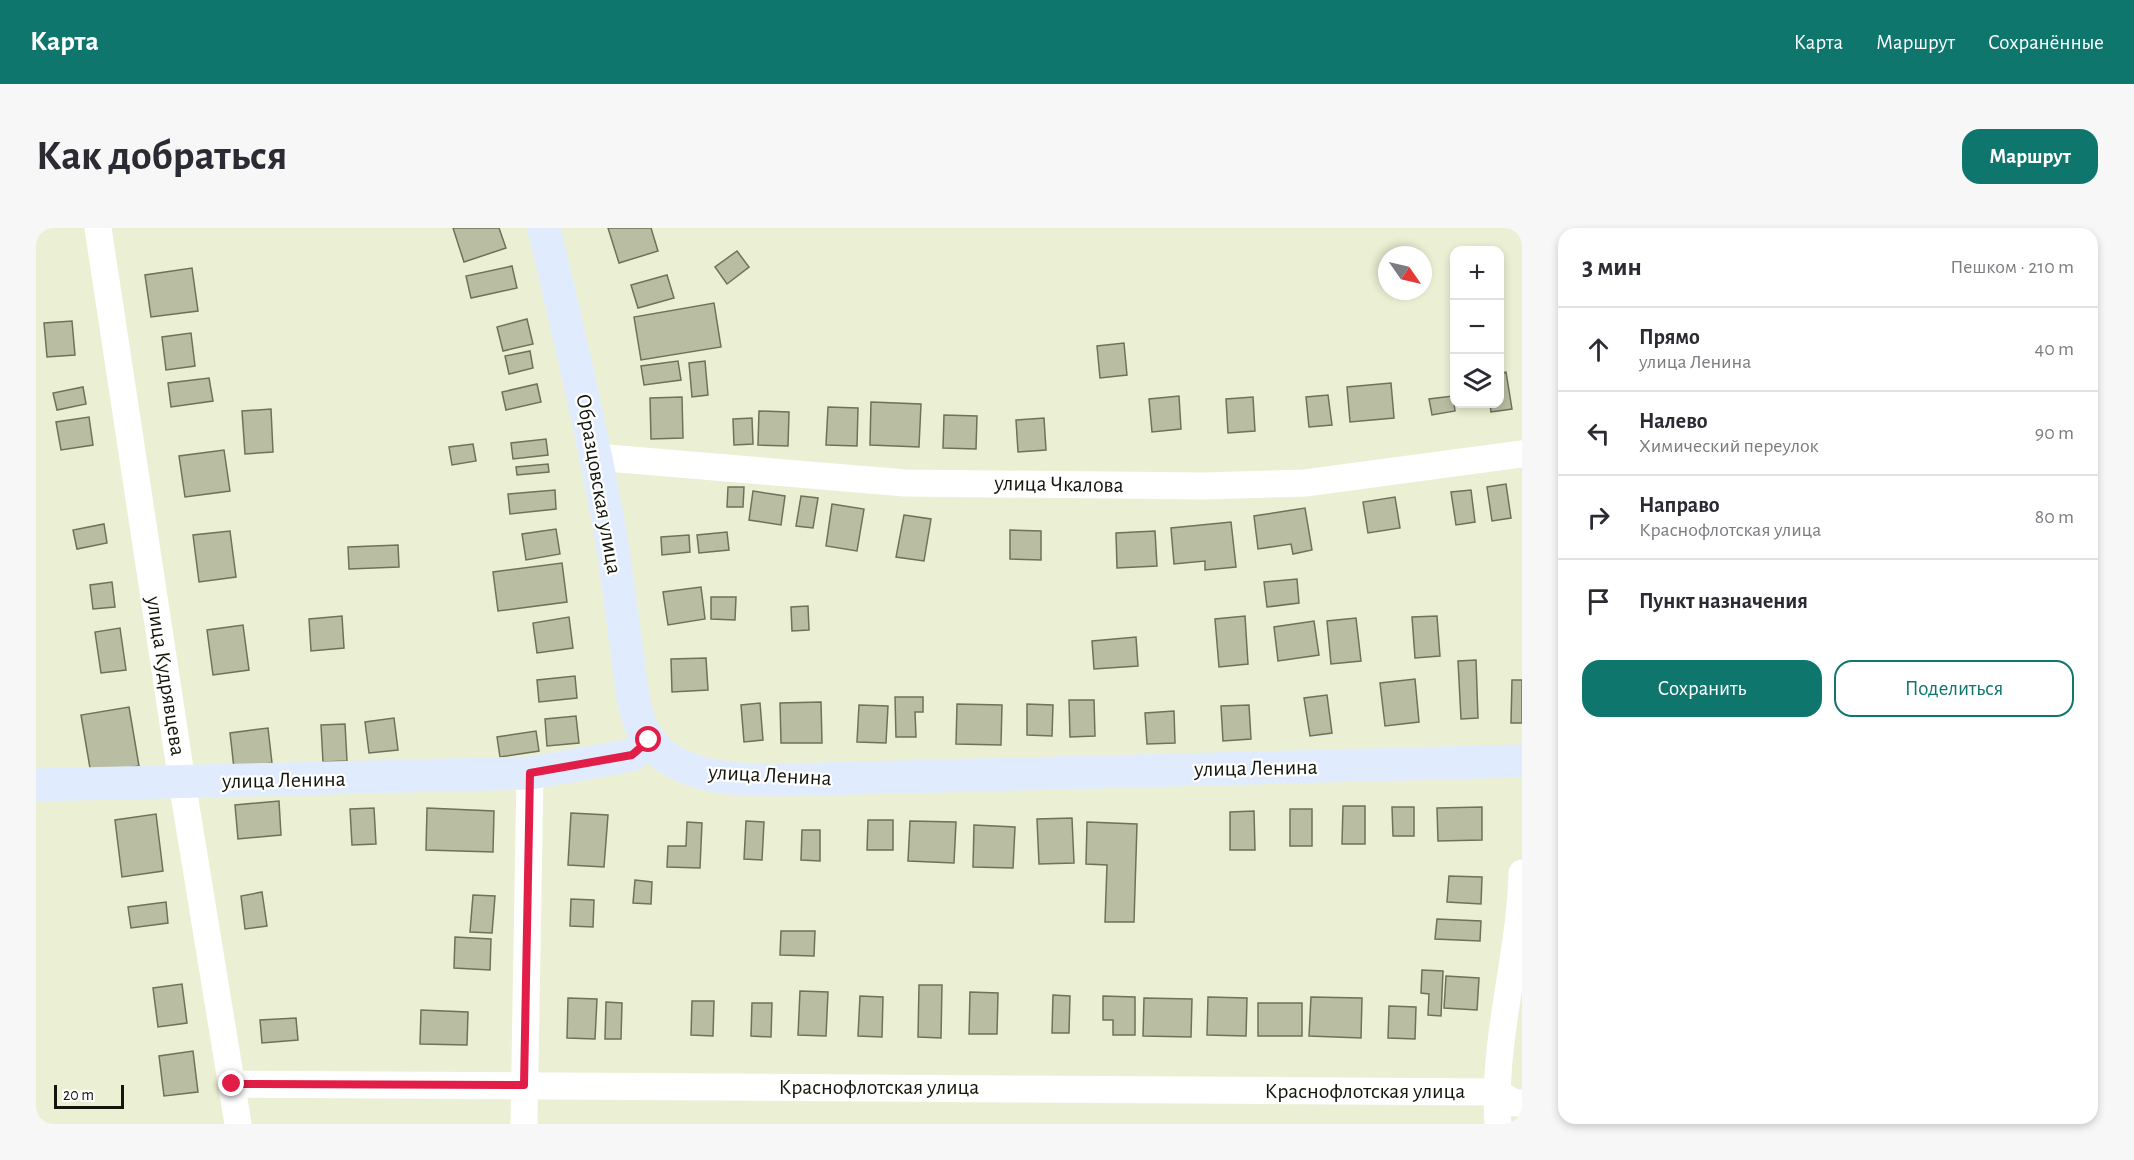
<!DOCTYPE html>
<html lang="ru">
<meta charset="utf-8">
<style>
:root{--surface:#fff;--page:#f7f7f7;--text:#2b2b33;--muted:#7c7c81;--line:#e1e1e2;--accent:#0f766e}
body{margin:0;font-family:"Alegreya Sans",sans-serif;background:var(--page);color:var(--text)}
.controls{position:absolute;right:18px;top:18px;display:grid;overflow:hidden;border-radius:12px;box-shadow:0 3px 9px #0003}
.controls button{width:54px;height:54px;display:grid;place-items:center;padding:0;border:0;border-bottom:2px solid var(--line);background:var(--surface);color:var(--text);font:30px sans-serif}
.compass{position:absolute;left:1342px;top:18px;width:54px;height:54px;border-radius:50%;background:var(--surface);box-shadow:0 3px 9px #0003;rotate:124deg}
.scale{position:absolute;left:18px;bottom:15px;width:70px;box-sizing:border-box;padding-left:6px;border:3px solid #14160c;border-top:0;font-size:16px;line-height:21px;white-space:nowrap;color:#14160c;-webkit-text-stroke:4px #fff;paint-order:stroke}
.stop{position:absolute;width:18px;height:18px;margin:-14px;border:4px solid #e11d48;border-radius:50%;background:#fff}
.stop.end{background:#e11d48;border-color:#fff;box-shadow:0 2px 6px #0008}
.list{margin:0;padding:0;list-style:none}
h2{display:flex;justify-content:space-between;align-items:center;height:78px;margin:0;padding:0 24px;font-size:26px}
h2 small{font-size:20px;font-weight:400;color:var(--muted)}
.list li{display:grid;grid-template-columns:39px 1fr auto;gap:18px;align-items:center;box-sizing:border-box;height:84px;padding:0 24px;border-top:2px solid var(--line)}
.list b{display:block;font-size:22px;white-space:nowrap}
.list p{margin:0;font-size:20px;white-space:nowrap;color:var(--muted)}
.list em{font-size:20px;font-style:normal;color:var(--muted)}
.actions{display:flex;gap:12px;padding:18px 24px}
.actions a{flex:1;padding:14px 0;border:2px solid var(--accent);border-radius:18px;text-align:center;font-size:21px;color:var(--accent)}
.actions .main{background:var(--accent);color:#fff}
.icon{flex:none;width:33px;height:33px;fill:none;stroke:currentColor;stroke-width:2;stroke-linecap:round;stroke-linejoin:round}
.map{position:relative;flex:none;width:1486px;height:896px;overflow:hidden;border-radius:18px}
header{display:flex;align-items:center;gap:36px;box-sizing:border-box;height:84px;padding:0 30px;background:var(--accent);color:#fff}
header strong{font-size:28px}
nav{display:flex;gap:33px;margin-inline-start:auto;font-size:21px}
.intro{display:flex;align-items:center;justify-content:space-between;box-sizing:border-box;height:144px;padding:0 36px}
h1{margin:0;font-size:42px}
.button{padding:15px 27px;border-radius:18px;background:var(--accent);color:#fff;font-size:21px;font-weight:700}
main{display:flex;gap:36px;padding:0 36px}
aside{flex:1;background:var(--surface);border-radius:18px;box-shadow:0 3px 9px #0003}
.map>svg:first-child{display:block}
.building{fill:#b9bda2;stroke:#6e7259;stroke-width:1.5}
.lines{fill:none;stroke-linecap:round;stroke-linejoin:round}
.street{stroke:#fff;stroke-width:27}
.secondary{stroke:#e0ecfd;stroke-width:33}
.route{stroke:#e11d48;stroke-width:8}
.labels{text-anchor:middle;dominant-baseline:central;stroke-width:4.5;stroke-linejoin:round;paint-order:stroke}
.street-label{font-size:22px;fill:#14160c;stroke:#fff}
</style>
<header>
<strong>Карта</strong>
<nav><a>Карта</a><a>Маршрут</a><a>Сохранённые</a></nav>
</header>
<div class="intro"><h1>Как добраться</h1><a class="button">Маршрут</a></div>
<main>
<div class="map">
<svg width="1486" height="896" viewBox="0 0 1486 896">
<rect width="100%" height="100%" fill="#ebf0d4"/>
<!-- building -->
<path class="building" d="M417,0h46l7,20 -42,14z
M572,0h43l7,23 -39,12z
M701,23l12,16 -22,17 -12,-17z
M476,38l5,22 -46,10 -5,-22z
M156,40l6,43 -47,6 -6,-42z
M631,47l7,23 -36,10 -7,-23z
M678,75l7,44 -80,13 -7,-43z
M491,91l6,25 -30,7 -6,-24z
M36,93l3,34 -28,2 -3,-34z
M155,105l4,33 -29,4 -4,-33z
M1088,115l3,32 -27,3 -3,-32z
M494,123l3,17 -24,6 -4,-18z
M642,133l3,19 -37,5 -3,-19z
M669,133l3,34 -16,2 -3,-34z
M1470,144l6,37 -21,3 -1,-8h10v-30z
M173,150l4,23 -42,6 -3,-24z
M1355,155l3,35 -44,4 -3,-35z
M501,156l4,18 -35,8 -4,-18z
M47,159l3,17 -29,6 -4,-17z
M1292,167l4,30 -23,2 -3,-30z
M1143,168l2,33 -29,3 -3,-33z
M1417,168l2,15 -23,4 -3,-16z
M646,169l1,41 -32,1 -1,-41z
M1217,169l2,34 -27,2 -2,-34z
M835,174l50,2 -2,43 -49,-2z
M792,179l30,1 -1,38 -31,-1z
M235,181l2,43 -28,2 -3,-43z
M723,183l30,1 -1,34 -30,-1z
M908,187l33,1 -1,33 -33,-1z
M53,189l4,28 -32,5 -5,-28z
M716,190l1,26 -19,1 -1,-26z
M1008,190l2,32 -28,2 -2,-32z
M510,211l2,16 -35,4 -2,-16z
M437,216l3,17 -24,4 -3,-18z
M188,222l6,41 -45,6 -6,-41z
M512,236l1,8 -32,3 -1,-8z
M1470,256l5,34 -19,3 -5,-34z
M692,259h16l-1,20h-16z
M519,262l1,19 -46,5 -2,-20z
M1435,262l4,32 -19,3 -5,-33z
M717,263l32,5 -4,29 -32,-5z
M765,268l17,2 -5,30 -17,-2z
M1359,269l5,31 -32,5 -5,-31z
M796,276l32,5 -7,42 -31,-5z
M1269,280l7,42 -19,4 -2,-10 -33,5 -4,-33z
M868,287l27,4 -7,42 -28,-4z
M1195,294l5,45 -31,3v-9l-31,3 -3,-36z
M68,296l3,19 -30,6 -4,-19z
M520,301l4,25 -34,6 -4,-26z
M974,302l31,1v29l-31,-1z
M194,303l6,46 -37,5 -6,-47z
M1119,303l2,35 -40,2 -1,-35z
M691,304l2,18 -30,3 -2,-18z
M653,307l1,17 -28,3 -1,-18z
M362,317l1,22 -50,2 -1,-22z
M526,335l5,39 -69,9 -5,-39z
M1261,351l2,24 -32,4 -3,-25z
M76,354l3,25 -22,2 -3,-24z
M665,359l4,32 -37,6 -5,-33z
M675,369h25l-1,23 -24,-1z
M772,378l1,24 -17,1 -1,-24z
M306,388l2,32 -33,3 -2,-32z
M1209,388l3,48 -29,3 -4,-48z
M1401,388l3,40 -25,2 -3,-41z
M533,389l4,31 -36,5 -4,-30z
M1320,390l5,43 -30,3 -4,-43z
M1278,393l5,34 -41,6 -4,-34z
M207,397l6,45 -36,5 -6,-45z
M84,400l6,42 -25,3 -6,-41z
M1100,409l2,29 -44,3 -2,-28z
M670,430l2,32 -36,2 -1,-33z
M1440,432l2,58 -17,1 -3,-58z
M539,448l2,22 -38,4 -2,-22z
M1379,451l4,43 -34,4 -5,-43z
M1476,452h10v43h-11z
M1291,467l5,38 -22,3 -6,-38z
M859,469h28v15h-8l1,25h-20z
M1033,472h25l1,36 -25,1z
M785,474l1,41h-41l-1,-40z
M724,475l3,37 -19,2 -3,-37z
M921,476l45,1 -1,40 -45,-1z
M991,476l26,1 -1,31 -25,-1z
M823,477l29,1 -2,37 -29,-1z
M1213,477l2,34 -28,2 -2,-35z
M93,479l10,59 -48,8 -10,-59z
M1138,483l1,32 -28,1 -2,-31z
M540,488l3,27 -32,3 -2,-27z
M358,490l4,32 -29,3 -4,-31z
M309,496l2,37 -24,1 -2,-37z
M232,500l4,35 -38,5 -4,-35z
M500,503l3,20 -39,6 -3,-20z
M243,573l2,34 -43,4 -3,-34z
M1307,578h22v38h-23z
M1356,579h22v29h-21z
M1446,579v33l-44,1 -1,-33z
M338,580l2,36 -24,1 -2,-36z
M391,580l67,3 -1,41 -67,-2z
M1254,581h22v37h-22z
M1218,583l1,39h-25v-38z
M535,585l37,2 -4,52 -36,-2z
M120,586l7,57 -41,6 -7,-57z
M1036,590l2,45 -35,1 -2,-45z
M832,592h25v30h-26z
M710,593l18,1 -2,38 -18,-1z
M874,593l46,1 -2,41 -46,-2z
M651,594l15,1 -2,45 -33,-1 1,-21h18z
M1051,594l50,2 -3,98h-29l2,-57 -21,-1z
M938,597l41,2 -2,41 -40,-1z
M766,602h18v31l-19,-1z
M1413,648l33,1 -1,27 -34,-2z
M599,652l17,2 -1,22 -18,-1z
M226,664l5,34 -22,3 -4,-33z
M437,667l22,1 -3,37 -22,-1z
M535,671l23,1 -1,27 -23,-1z
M130,674l2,21 -37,5 -3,-21z
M1401,691l44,2 -1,20 -45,-2z
M745,703h34l-1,25 -34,-1z
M419,709l36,2 -1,31 -36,-2z
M1386,742l21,1 -2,45 -13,-1 1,-21 -8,-1z
M1410,748l33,2 -2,32 -33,-2z
M146,756l5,39 -29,4 -5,-39z
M883,757h23l-1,53 -23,-1z
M764,763l28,1 -2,44 -28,-1z
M934,764l28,1 -1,41h-28z
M1017,767l17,1 -1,37h-17z
M824,768l23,1 -1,40 -24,-1z
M1067,768l32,1v38h-22v-15h-10z
M1172,769l39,1 -1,38 -39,-1z
M1275,769l51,1 -1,40 -52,-2z
M532,770l29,1 -2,40 -28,-1z
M1108,770l48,1 -1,38 -48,-1z
M656,773h22l-1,35 -22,-1z
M570,774l16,1 -1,36h-16z
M716,775h20l-1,34 -20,-1z
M1222,775h44v33h-44z
M1353,778l27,1 -1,32 -27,-1z
M385,782l47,2 -1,33 -47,-1z
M260,790l2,22 -36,3 -2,-23z
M157,823l5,41 -34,4 -5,-40z"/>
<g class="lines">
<!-- street -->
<path class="street" d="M62,0l84,554 56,342
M560,229l309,26 299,3 101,-3 217,-29
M196,856l1263,8 20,11h7
M488,896l6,-351
M1462,896c-6,-83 22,-167 24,-251"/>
<!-- secondary -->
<path class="secondary" d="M508,0c23,99 47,198 65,298 8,43 12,87 19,131 3,26 5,61 21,83 37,49 117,39 171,39l702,-18
M0,557l494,-12 102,-18 17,-15"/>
</g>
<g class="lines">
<!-- route -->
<path class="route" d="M196,856l292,1 6,-312 102,-18 17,-15"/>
</g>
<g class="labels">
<!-- street labels -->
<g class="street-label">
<text transform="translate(563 256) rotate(80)">Образцовская улица</text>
<text transform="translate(1023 256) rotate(1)">улица Чкалова</text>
<text transform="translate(130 448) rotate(81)">улица Кудрявцева</text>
<text transform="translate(1220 540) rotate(-1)">улица Ленина</text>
<text transform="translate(734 547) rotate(3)">улица Ленина</text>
<text transform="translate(248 552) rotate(-1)">улица Ленина</text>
<text x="843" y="859">Краснофлотская улица</text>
<text x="1329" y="863">Краснофлотская улица</text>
</g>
</g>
</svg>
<div class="controls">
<button>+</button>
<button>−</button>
<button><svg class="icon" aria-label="layers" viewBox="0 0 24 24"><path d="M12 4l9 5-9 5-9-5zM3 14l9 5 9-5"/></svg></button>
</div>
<svg class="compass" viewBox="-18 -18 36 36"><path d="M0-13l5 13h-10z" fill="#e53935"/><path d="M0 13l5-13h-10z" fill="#7c7c81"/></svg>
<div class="scale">20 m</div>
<div class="stop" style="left:613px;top:512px"></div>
<div class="stop end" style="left:196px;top:856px"></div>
</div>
<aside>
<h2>3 мин<small>Пешком · 210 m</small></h2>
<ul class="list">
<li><svg class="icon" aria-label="ahead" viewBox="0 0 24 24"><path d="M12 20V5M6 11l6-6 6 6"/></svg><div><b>Прямо</b><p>улица Ленина</p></div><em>40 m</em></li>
<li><svg class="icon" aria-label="left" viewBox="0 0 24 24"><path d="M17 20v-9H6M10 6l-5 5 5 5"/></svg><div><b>Налево</b><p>Химический переулок</p></div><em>90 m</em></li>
<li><svg class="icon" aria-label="right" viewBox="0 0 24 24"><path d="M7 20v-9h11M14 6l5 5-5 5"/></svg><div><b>Направо</b><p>Краснофлотская улица</p></div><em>80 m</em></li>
<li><svg class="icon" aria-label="arrive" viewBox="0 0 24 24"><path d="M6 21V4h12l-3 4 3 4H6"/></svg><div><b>Пункт назначения</b></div></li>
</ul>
<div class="actions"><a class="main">Сохранить</a><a>Поделиться</a></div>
</aside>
</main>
